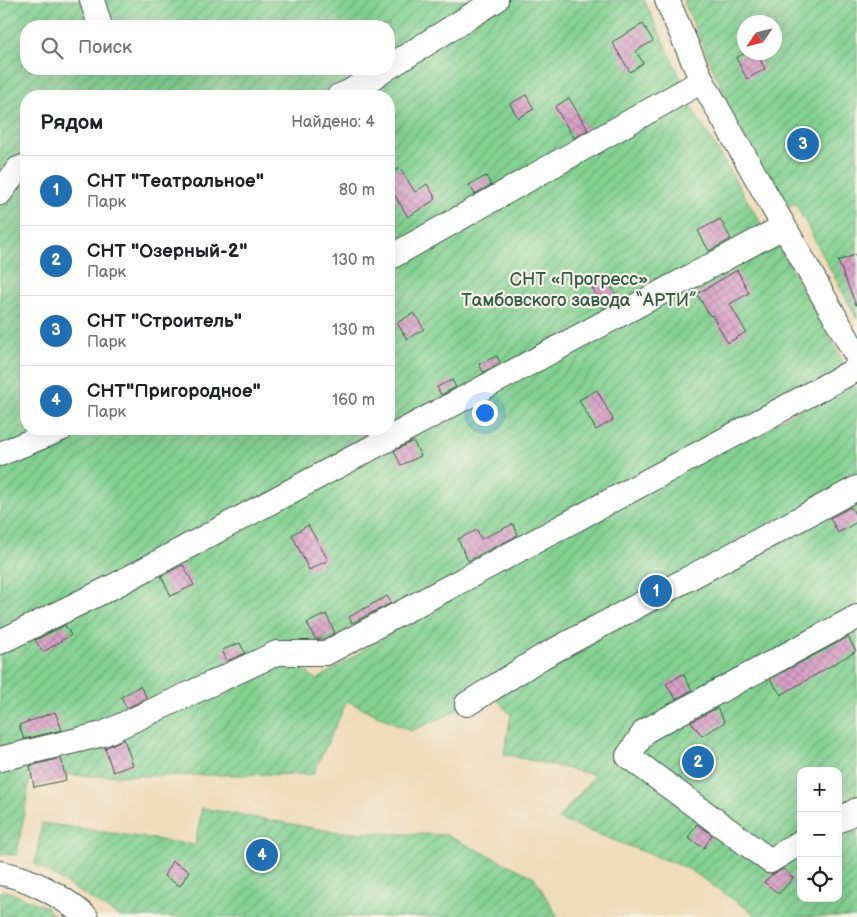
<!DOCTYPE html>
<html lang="ru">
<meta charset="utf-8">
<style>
:root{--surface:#fff;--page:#f6f6f6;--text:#202124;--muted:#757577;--line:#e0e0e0;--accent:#1f6fb2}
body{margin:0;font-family:"Balsamiq Sans",sans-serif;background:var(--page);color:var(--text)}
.controls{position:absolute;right:15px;bottom:15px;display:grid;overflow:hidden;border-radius:10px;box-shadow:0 5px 20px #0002}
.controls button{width:45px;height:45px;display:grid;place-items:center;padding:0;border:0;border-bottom:1px solid var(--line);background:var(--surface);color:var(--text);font:25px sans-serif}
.compass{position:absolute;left:737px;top:15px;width:45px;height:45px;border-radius:50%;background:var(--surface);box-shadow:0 5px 20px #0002;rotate:235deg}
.you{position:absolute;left:484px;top:412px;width:18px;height:18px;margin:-12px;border:4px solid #fff;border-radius:50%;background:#1a73e8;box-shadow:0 0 0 8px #1a73e833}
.badge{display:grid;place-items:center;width:32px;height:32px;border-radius:50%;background:var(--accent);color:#fff;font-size:16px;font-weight:700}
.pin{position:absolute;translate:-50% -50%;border:2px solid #fff;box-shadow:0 1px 5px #0006}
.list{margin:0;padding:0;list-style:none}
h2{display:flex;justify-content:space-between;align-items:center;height:65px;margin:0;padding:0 20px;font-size:21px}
h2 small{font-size:16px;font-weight:400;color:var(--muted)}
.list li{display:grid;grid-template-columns:32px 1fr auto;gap:15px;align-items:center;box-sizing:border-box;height:70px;padding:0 20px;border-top:1px solid var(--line)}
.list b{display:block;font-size:19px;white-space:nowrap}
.list p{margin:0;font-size:16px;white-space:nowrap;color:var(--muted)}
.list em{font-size:16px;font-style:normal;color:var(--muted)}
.icon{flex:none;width:28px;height:28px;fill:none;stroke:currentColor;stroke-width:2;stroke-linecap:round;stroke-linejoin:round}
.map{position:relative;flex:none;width:857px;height:917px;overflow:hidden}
.search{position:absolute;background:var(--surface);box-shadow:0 5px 20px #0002;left:20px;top:20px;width:375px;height:55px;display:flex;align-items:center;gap:12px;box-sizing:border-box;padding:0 18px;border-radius:20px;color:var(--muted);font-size:19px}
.panel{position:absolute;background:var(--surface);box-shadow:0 5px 20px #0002;left:20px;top:90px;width:375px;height:345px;border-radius:20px}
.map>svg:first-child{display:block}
.garden{fill:url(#garden-furrows);stroke:#518863;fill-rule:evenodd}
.building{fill:url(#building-cross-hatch)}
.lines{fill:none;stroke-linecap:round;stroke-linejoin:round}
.minor-casing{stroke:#3e5548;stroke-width:26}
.minor{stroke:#fff;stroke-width:24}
.labels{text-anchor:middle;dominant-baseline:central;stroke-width:4.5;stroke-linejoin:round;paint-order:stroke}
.park-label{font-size:18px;fill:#335b47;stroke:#f7f3e8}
</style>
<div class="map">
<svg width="857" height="917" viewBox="0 0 857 917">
<defs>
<pattern id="garden-furrows" width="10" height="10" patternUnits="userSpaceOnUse" patternTransform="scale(1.25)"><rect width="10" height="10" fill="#83d292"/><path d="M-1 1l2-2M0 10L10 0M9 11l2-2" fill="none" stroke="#6bac78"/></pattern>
<pattern id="building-cross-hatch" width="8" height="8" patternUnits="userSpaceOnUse" patternTransform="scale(1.25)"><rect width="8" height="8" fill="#daa0c8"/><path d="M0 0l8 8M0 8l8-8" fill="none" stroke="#b084a3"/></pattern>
</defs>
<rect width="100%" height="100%" fill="#f7f3e8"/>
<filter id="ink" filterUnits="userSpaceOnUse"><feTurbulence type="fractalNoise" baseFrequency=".02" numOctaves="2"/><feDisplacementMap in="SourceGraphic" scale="10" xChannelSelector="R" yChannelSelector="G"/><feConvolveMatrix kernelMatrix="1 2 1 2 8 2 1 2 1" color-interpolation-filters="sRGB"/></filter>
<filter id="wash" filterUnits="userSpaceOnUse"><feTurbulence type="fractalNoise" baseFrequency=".0096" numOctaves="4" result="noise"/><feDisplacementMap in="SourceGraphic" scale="20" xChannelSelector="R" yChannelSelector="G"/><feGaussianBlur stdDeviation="1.12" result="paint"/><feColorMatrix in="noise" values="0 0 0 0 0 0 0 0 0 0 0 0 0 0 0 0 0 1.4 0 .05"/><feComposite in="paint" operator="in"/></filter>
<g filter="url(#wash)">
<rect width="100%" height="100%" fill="#efdcba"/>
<!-- garden -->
<path class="garden" d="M0,0h483l-94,57v-31h-363v43h346l7,10 131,-79h134l40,85 -4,3 92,154 6,3 68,122 -485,262 -49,15 -27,16 12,5 20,15 185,-120 347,-175 8,3v529h-98l-70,-48 -131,-50 37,-44 -91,-21 7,-39 -25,-27 -36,26 -39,17 -64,-30 -34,73 -220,2 -62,-4 -14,83 -17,-1zM26,96h363v333h-363zM801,771h37v127h-37z
M683,0h174v319l-62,-116 -12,5 -46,-84zM744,22h30v30h-30z
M202,808l133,24 111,3 88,42 24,40h-438l-85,-53 7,-41 153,22z
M0,891h6l40,16 10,10h-56z"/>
<g id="blocks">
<!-- building -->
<path class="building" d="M643,24l10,17 -17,10 7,12 -13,9 -18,-30z
M747,52h9l9,17 -18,10 -11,-21z
M526,95l8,14 -16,9 -8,-14z
M569,98l19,32 -14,8 -19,-31z
M400,168l15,24 12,-8 9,15 -28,18 -19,-31v-12z
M486,176l5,9 -16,9 -6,-9z
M720,219l11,20 -22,12 -11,-20z
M857,254v51h-1l-18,-44z
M737,270l12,23 -19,11 16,28 -18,11 -16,-28 -2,1 -13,-22z
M605,276l14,24 -15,8 -14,-24z
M414,313l10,16 -17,10 -10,-16z
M497,356l3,7 -17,9 -4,-8z
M452,380l4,7 -15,8 -4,-8z
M597,390l16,30 -17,10 -17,-30z
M413,441l8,15 -20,9 -7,-14z
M851,507l6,11v4l-19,11 -8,-15z
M513,524l5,11 -50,26 -10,-22 19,-9 4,9z
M308,525l20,35 -19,10 -17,-35z
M183,565l11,20 -23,11 -10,-20z
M387,596l4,7 -39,20 -3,-6z
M326,614l9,19 -12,6h-8l-8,-16z
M65,625l6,10 -28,17 -8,-12z
M848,637l8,14 -75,44 -11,-16z
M240,643l5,10 -18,8 -5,-11z
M683,674l9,16 -16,9 -10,-15z
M140,686l7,12 -20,10 -6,-11z
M717,708l8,14 -23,14 -11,-14z
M55,712l7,18 -38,9 -5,-14z
M124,739l9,26 -20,7 -8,-24z
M61,758l5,22 -32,7 -4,-21z
M697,824l15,11 -8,13 -16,-10z
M172,861l17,10 -9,15 -16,-10z
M783,869l10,9 -14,16 -15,-12 7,-7z"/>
</g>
</g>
<g filter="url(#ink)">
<use href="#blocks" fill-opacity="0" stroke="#3e5548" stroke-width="1"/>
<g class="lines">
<defs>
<path id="minor" d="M92,0l8,26
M667,0l35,81 155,275
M389,67l107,-67
M339,96l10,-4 37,-23
M0,193l18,-24 8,-3
M389,258l313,-177
M0,454l61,-25
M0,642l114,-56 669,-359
M467,704l75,-47 315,-169
M0,759l103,-25 174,-81h49l531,-284
M838,821l19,-11
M801,842l-31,19 -142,-105 17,-25 212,-114
M0,873c31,5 62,23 86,44"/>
</defs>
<!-- minor casing -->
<use href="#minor" class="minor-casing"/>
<!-- minor -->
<use href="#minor" class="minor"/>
</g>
</g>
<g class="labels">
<!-- park labels -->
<g class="park-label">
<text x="579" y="279">СНТ «Прогресс»<tspan x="579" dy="21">Тамбовского завода “АРТИ”</tspan></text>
</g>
</g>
</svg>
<div class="controls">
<button>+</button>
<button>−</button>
<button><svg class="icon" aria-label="locate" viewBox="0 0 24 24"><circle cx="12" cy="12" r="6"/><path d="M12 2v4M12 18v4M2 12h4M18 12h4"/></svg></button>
</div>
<svg class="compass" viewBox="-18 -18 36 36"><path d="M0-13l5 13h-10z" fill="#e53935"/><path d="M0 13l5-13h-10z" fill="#757577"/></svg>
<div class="you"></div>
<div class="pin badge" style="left:656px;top:591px">1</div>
<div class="pin badge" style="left:698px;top:762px">2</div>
<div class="pin badge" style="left:803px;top:144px">3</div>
<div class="pin badge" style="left:262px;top:855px">4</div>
<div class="search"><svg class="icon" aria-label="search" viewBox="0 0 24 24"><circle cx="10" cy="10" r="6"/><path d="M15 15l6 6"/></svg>Поиск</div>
<section class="panel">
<h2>Рядом<small>Найдено: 4</small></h2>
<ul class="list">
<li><span class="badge">1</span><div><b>СНТ &quot;Театральное&quot;</b><p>Парк</p></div><em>80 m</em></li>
<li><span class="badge">2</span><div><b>СНТ &quot;Озерный-2&quot;</b><p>Парк</p></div><em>130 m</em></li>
<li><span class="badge">3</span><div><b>СНТ &quot;Строитель&quot;</b><p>Парк</p></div><em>130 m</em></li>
<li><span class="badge">4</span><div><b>СНТ&quot;Пригородное&quot;</b><p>Парк</p></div><em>160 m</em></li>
</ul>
</section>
</div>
